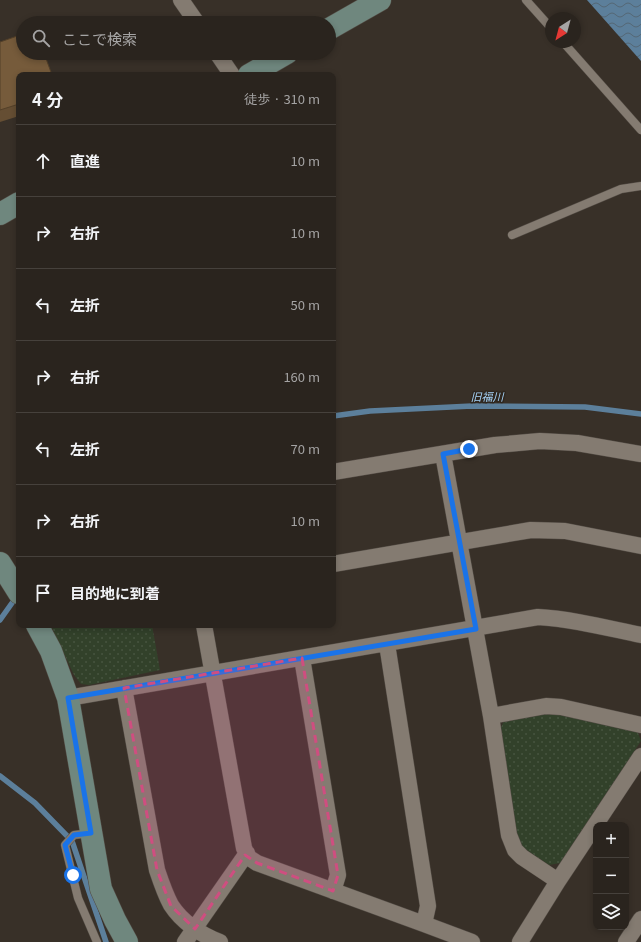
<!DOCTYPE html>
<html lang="ja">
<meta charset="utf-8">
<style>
:root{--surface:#2a241e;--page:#322c27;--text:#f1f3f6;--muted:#a5a4a4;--line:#46413c}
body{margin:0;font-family:Georgia,"Noto Sans JP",serif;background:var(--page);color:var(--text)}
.controls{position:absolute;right:12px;bottom:12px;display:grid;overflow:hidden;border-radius:8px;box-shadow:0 2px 6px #0003}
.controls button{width:36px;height:36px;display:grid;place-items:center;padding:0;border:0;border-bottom:1px solid var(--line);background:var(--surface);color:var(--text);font:20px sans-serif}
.compass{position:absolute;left:545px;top:12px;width:36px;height:36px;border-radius:50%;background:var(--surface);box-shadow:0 2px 6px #0003;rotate:216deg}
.stop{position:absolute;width:12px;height:12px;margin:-9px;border:3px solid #1a73e8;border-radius:50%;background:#fff}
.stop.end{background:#1a73e8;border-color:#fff;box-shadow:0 1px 4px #0008}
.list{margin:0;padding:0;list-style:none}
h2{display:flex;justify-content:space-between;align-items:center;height:52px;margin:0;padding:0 16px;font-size:17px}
h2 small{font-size:13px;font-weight:400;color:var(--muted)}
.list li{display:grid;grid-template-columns:26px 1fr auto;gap:12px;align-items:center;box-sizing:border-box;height:72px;padding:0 16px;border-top:1px solid var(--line)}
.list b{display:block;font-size:15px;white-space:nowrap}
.list em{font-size:13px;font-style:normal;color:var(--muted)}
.icon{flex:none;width:22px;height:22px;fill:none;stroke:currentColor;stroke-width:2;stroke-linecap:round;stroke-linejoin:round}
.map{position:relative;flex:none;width:641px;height:942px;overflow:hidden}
.search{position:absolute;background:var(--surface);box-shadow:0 2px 6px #0003;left:16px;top:16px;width:320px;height:44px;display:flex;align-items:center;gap:10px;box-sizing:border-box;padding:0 14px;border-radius:22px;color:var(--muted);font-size:15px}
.panel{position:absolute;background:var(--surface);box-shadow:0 2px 6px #0003;left:16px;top:72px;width:320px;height:556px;border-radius:8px}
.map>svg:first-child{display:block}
.green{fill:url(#green-dots)}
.water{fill:url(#water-waves)}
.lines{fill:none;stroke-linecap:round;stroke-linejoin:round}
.stream{stroke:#5c7f9b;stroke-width:5.5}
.lane-casing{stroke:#534c45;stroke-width:9}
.street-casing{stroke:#534c45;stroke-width:17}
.secondary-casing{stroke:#534c45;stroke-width:23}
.lane{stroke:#847b71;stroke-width:8}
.street{stroke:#847b71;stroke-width:16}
.secondary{stroke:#6f877e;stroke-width:22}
.wall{fill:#654e33}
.building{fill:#765b3b;stroke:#534029}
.route{stroke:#1a73e8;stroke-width:5}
.marked{fill:#cf4e80;fill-opacity:0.2;stroke:#cf4e80;stroke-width:3;stroke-dasharray:8 5;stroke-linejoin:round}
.labels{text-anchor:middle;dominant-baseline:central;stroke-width:3;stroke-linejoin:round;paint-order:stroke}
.water-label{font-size:11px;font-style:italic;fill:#a4d1f6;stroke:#2e261e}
</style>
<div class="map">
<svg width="641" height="942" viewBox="0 0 641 942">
<defs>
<pattern id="green-dots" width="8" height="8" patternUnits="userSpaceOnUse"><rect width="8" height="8" fill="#32412a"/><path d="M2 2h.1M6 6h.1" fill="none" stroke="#46543f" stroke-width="1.8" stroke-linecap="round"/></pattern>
<pattern id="water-waves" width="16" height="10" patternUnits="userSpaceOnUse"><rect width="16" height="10" fill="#5c7f9b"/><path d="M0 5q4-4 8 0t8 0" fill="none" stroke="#546775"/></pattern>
</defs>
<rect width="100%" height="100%" fill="#383028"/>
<!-- green -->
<path class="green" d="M52,625h100l8,45 -71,15 -8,-1 -7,-9 -23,-49z
M548,712l89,18 4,11 -81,122 -11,2 -27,-18 -5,-10 -17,-107 5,-12z"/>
<!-- water -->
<path class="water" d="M587,0h54v61z"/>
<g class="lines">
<!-- stream -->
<path class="stream" d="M333,416l37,-5 102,-5 113,1 56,7
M0,620l17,-24
M0,776l35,27 37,38 34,101"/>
<defs>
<path id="lane" d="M526,0l25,28
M563,42l78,88
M512,235l109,-46 20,-3
M91,833l-17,2 -9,10 13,53 19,44"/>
<path id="street" d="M181,0l16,23
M217,53l15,22
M443,454l48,262 18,119 6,15 7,7 36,24
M333,472l162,-27 45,-4 37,2 64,11
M333,564l198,-34 34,1 76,15
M204,625l40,223 4,9 9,6 167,61 48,18
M387,644l41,262 -4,18
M302,658l36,217 -5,16
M124,688l33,182c4,12 8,24 14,35 11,17 30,30 49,37
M68,698l470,-81c35,2 69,11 103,18
M491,716l55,-10 15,1 80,18
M185,942l62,-89
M520,942l38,-61 83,-125
M626,942l15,-23"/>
<path id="secondary" d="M329,29l51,-29
M249,75l38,-22
M0,214l19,-11
M0,563l19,30
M37,625l14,26 17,47 33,191 14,31 12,22"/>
</defs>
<!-- lane casing -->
<use href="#lane" class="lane-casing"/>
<!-- street casing -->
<use href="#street" class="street-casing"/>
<!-- secondary casing -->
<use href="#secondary" class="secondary-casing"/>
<!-- lane -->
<use href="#lane" class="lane"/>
<!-- street -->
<use href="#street" class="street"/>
<!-- secondary -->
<use href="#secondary" class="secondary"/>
</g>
<!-- wall -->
<path class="wall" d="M0,42l19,33v41l-19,6z"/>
<!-- building -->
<path class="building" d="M23,34v19h21l8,22h-33v29l-19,6v-68z"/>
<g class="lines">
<!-- route -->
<path class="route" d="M73,875l-8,-30 9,-10 17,-2 -23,-135 408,-69 -33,-175 26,-5"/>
</g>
<!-- marked area -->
<path class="marked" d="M302,658l36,217 -5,16 -76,-28 -12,-8 -50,74 -24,-23 -14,-36 -33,-182z"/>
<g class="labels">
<!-- water labels -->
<g class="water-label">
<text x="487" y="396">旧福川</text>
</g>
</g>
</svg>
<div class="controls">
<button>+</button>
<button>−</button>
<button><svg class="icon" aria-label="layers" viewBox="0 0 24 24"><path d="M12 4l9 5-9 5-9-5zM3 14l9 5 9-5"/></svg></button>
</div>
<svg class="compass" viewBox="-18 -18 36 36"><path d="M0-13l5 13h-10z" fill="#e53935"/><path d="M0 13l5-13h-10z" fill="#a5a4a4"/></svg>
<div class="stop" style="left:73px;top:875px"></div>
<div class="stop end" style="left:469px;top:449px"></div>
<div class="search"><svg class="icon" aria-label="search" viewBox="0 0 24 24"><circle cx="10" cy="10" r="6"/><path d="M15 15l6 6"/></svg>ここで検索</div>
<section class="panel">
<h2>4 分<small>徒歩 · 310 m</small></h2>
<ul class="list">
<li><svg class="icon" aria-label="ahead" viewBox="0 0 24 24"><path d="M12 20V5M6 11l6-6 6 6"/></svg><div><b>直進</b></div><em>10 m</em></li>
<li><svg class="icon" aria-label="right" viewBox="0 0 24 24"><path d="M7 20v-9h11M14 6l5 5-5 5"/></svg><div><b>右折</b></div><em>10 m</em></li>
<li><svg class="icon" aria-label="left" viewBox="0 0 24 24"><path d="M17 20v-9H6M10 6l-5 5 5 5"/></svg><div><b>左折</b></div><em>50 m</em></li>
<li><svg class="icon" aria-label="right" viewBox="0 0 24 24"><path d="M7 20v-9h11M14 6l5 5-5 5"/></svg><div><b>右折</b></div><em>160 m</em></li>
<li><svg class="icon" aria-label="left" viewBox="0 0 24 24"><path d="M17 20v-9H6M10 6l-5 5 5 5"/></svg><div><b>左折</b></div><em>70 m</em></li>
<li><svg class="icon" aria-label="right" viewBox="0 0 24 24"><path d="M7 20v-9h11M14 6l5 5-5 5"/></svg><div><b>右折</b></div><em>10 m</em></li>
<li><svg class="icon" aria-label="arrive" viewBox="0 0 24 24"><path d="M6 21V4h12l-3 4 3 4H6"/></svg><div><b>目的地に到着</b></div></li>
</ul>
</section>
</div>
